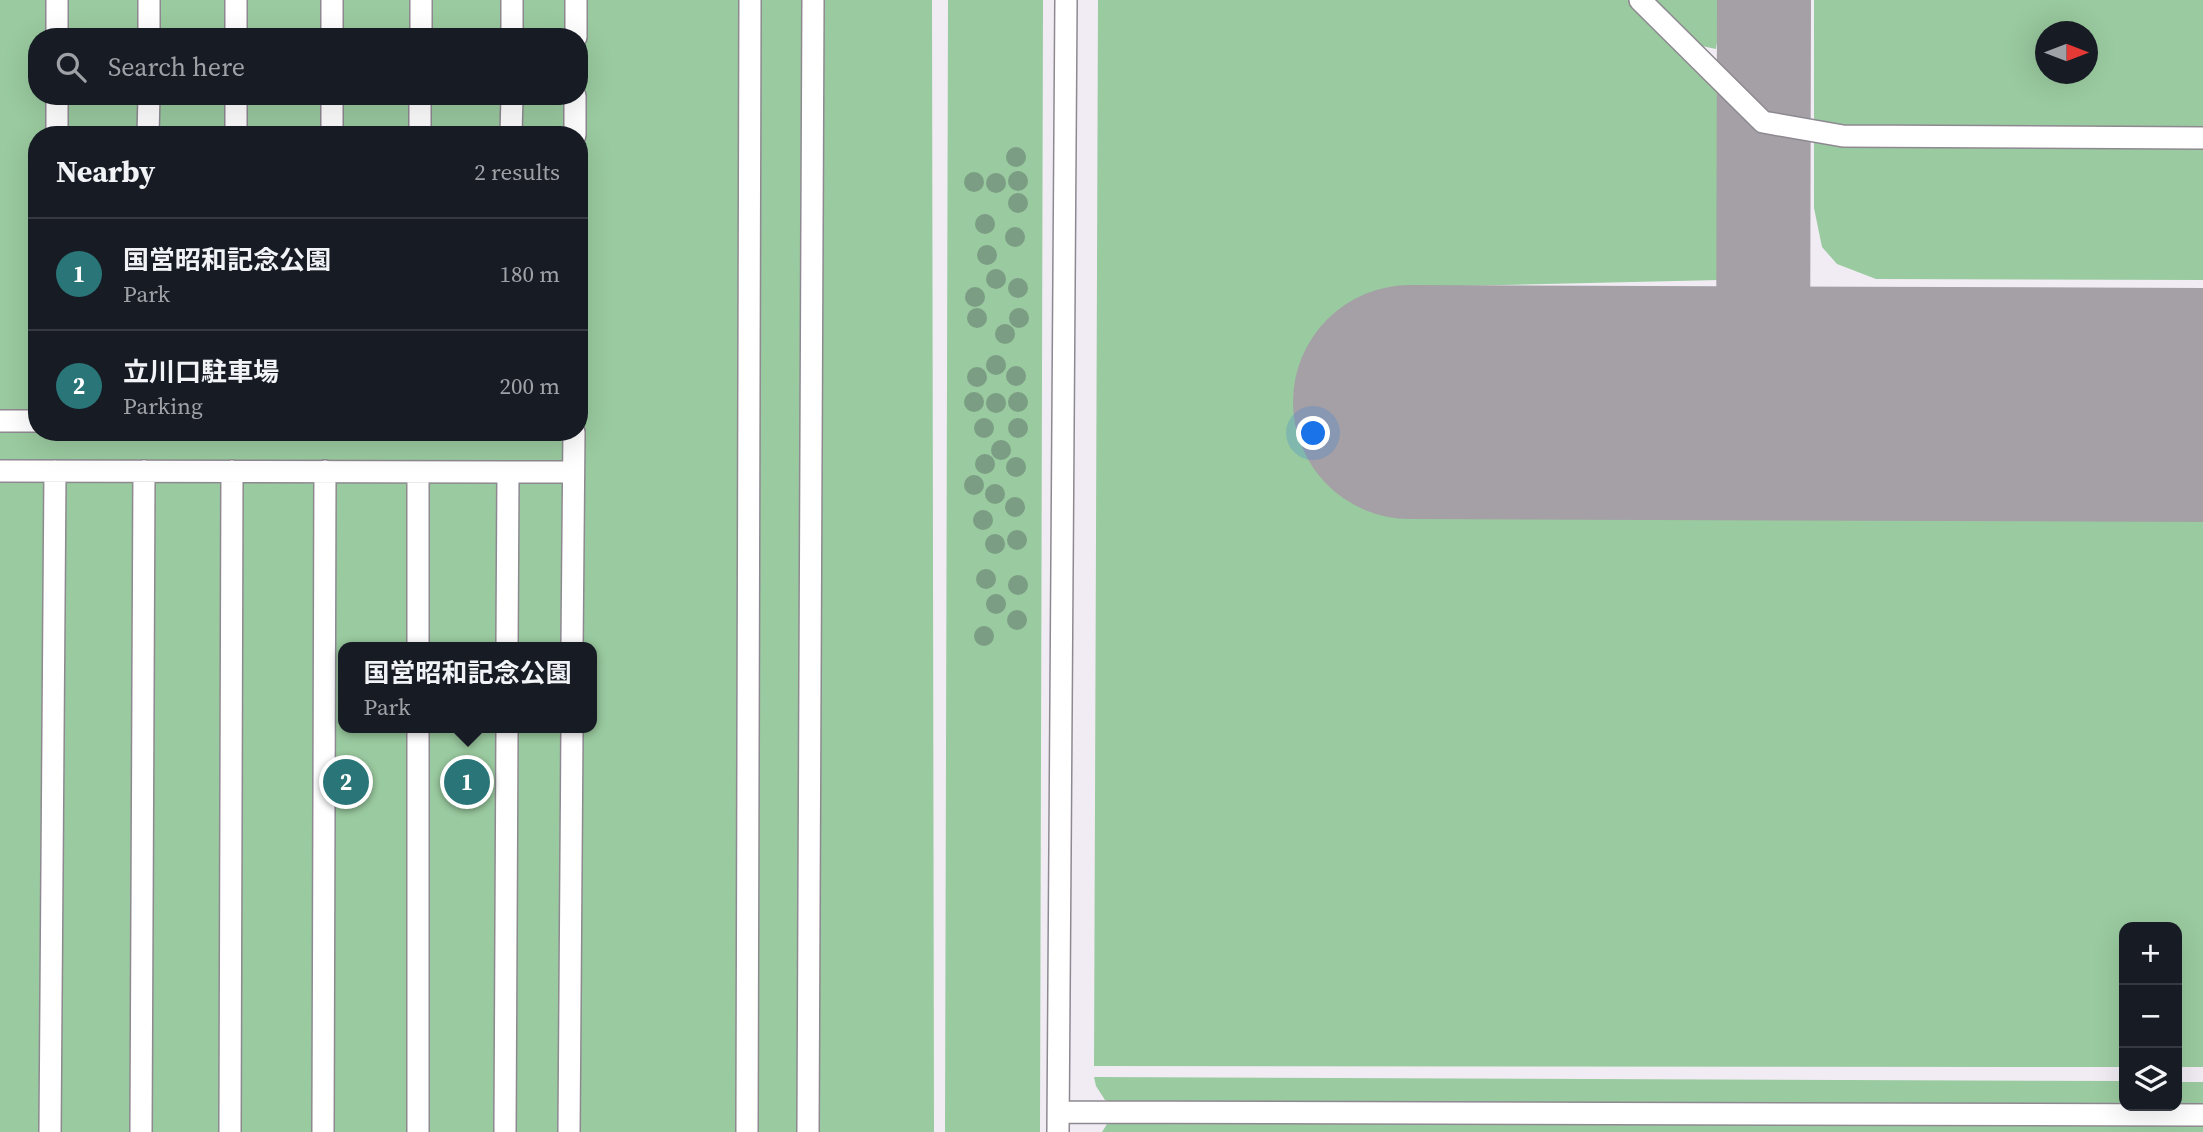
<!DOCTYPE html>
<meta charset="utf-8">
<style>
:root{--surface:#171b24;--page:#242831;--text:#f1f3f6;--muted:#9ea1a6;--line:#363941;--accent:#2a7578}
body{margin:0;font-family:"Source Serif 4","Noto Sans JP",serif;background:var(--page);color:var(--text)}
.controls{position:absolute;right:21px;bottom:21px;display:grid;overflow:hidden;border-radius:14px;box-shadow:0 7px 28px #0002}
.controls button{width:63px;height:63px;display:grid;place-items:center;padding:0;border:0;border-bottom:2px solid var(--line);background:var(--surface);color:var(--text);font:35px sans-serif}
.compass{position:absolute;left:2035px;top:21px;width:63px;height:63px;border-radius:50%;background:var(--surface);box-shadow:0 7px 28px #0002;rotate:90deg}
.you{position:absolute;left:1314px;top:434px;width:24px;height:24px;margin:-18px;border:5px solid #fff;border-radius:50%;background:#1a73e8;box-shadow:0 0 0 10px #1a73e833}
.badge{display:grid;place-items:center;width:46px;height:46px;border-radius:50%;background:var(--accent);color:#fff;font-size:23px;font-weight:700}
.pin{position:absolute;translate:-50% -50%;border:4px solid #fff;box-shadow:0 2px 7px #0006}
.popup{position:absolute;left:338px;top:642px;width:259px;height:91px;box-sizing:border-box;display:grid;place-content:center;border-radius:14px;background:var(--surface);filter:drop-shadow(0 2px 5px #0005);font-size:23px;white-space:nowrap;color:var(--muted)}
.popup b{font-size:26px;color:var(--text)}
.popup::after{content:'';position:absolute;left:50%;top:100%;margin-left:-14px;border:14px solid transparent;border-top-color:var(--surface)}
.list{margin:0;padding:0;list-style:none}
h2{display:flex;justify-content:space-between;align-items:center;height:91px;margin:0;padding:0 28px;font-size:30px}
h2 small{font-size:23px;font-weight:400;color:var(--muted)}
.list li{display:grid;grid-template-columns:46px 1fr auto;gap:21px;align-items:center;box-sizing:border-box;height:112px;padding:0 28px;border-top:2px solid var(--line)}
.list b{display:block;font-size:26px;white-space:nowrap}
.list p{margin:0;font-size:23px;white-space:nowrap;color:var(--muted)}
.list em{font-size:23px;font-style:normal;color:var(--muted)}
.icon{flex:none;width:38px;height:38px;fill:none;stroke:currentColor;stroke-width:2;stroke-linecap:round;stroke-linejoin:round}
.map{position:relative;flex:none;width:2203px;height:1132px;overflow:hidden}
.search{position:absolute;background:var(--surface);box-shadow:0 7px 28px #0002;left:28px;top:28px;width:560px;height:77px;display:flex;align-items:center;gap:18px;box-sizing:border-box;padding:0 24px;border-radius:28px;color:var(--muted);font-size:26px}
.panel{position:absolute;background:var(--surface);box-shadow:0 7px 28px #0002;left:28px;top:126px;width:560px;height:315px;border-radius:28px}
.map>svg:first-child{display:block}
.green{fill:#9aca9f;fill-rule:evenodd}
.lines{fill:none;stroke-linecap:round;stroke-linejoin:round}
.taxiway{stroke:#a4a0a6;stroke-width:94}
.runway{stroke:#a4a0a6;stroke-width:234}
.lane-casing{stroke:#8e8991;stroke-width:24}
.lane{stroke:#fff;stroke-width:21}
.tree{fill:#7b9d84}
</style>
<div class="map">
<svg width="2203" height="1132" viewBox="0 0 2203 1132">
<rect width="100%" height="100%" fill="#f1ecf4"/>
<!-- green -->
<path class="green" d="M0,0h932l2,1132h-934zM37,37h542v59h-542zM37,135h542v297h-542zM343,647h248v81h-248z
M948,0h95l-3,1132h-95z
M1098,0h532l83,82 7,19v179l-310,7 -2,225 795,4v551h-26v-140h-53v140l-1030,-1z
M1655,0h64l-1,35 -2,14 -14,-3z
M1814,0h389v280l-327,-1 -39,-15 -15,-17 -8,-39zM2046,32h42v42h-42z
M1094,1077l1030,4v25h53v-24h26v27l-1077,-3 -21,-6 -9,-14z
M1123,1120l1080,4v8h-1101l5,-8z"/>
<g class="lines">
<!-- taxiway -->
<path class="taxiway" d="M1763,403l1,-403"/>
<!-- runway -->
<path class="runway" d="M1410,402l793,3"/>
<defs>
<path id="lane" d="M236,0v37
M1640,0l123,122 80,14 360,2
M57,37v-37
M149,37v-37
M332,37v-37
M421,37v-37
M512,37v-37
M576,37v-37
M236,96v39
M57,135v-39
M148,135l1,-39
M332,135v-39
M420,135v-39
M511,135l1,-39
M575,135v-39
M0,421h37
M0,471l573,1
M418,472v175
M507,647l1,-175
M572,647l2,-215
M418,728v404
M1059,1112l1144,3
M50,1132l5,-661
M141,1132l3,-661
M230,1132l2,-661
M323,1132l2,-661
M505,1132l2,-404
M569,1132l3,-404
M747,1132l3,-1132
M808,1132l5,-1132
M1058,1132l8,-1132"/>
</defs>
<!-- lane casing -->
<use href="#lane" class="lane-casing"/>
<!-- lane -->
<use href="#lane" class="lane"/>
</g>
<!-- trees -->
<g class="tree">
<circle cx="1016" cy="157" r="10"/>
<circle cx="1018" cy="181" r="10"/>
<circle cx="974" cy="182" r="10"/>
<circle cx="996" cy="183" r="10"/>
<circle cx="1018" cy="203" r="10"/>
<circle cx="985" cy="224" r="10"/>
<circle cx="1015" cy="237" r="10"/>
<circle cx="987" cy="255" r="10"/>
<circle cx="996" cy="279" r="10"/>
<circle cx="1018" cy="288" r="10"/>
<circle cx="975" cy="297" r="10"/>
<circle cx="977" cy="318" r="10"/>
<circle cx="1019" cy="318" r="10"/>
<circle cx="1005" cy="334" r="10"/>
<circle cx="996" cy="365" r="10"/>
<circle cx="1016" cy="376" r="10"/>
<circle cx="977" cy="377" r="10"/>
<circle cx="974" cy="402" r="10"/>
<circle cx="1018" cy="402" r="10"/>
<circle cx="996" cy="403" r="10"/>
<circle cx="984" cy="428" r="10"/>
<circle cx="1018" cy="428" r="10"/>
<circle cx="1001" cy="450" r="10"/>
<circle cx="985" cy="464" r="10"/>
<circle cx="1016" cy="467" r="10"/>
<circle cx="974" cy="485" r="10"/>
<circle cx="995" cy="494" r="10"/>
<circle cx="1015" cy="507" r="10"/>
<circle cx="983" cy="520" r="10"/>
<circle cx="1017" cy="540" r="10"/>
<circle cx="995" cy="544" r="10"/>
<circle cx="986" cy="579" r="10"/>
<circle cx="1018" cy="585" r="10"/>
<circle cx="996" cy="604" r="10"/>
<circle cx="1017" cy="620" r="10"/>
<circle cx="984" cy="636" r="10"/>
</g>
</svg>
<div class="controls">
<button>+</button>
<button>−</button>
<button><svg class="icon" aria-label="layers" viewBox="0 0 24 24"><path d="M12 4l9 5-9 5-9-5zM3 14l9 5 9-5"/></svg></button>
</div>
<svg class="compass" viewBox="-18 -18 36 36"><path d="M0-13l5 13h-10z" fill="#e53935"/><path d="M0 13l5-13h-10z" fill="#9ea1a6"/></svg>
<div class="you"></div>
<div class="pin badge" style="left:467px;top:782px">1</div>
<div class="popup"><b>国営昭和記念公園</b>Park</div>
<div class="pin badge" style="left:346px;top:782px">2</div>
<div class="search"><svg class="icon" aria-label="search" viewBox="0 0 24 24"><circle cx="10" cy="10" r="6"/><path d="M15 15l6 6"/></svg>Search here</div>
<section class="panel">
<h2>Nearby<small>2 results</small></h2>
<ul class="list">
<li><span class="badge">1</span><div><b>国営昭和記念公園</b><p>Park</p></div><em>180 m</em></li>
<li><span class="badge">2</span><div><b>立川口駐車場</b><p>Parking</p></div><em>200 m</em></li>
</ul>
</section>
</div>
